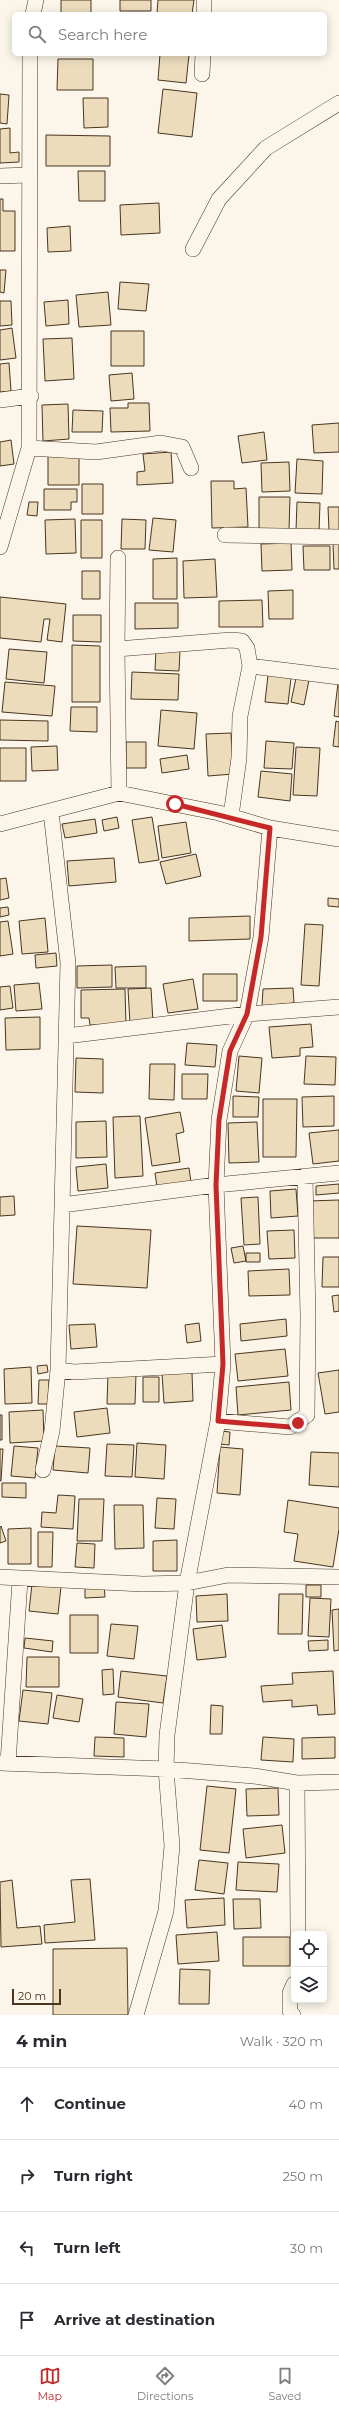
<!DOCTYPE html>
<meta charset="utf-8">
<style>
:root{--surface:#fff;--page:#f7f7f7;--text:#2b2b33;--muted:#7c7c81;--line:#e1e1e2;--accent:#c62828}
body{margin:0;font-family:Montserrat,sans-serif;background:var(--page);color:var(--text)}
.controls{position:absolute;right:12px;bottom:12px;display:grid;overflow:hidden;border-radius:6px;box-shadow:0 2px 10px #0003}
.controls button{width:36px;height:36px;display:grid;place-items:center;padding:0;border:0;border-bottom:1px solid var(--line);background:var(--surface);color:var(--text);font:20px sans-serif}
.scale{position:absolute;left:12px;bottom:10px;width:49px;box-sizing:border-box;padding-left:4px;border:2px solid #4a3520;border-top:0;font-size:11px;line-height:14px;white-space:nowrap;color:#4a3520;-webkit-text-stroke:3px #fbf6e9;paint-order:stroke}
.stop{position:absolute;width:12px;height:12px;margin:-9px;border:3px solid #c62828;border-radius:50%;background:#fff}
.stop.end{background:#c62828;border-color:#fff;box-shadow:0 1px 4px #0008}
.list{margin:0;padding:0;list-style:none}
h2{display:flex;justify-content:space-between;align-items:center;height:52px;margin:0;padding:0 16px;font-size:17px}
h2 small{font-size:13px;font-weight:400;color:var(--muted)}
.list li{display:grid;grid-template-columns:26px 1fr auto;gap:12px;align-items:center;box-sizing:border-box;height:72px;padding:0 16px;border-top:1px solid var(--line)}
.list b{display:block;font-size:15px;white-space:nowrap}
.list em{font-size:13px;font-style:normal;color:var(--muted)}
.icon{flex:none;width:22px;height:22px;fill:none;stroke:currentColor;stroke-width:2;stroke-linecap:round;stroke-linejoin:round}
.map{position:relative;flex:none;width:339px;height:2015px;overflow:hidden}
.search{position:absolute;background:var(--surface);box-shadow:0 2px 10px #0003;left:12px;right:12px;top:12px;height:44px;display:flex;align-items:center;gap:10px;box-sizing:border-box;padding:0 14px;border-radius:6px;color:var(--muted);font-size:15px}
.sheet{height:340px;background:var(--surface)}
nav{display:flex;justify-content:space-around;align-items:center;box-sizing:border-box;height:56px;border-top:1px solid var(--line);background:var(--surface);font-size:11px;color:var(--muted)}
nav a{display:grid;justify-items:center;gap:2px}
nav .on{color:var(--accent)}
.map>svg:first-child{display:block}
.building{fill:#ecdcbc;stroke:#4a3520}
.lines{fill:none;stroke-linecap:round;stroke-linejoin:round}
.minor-casing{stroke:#4a3520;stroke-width:16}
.minor{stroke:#fbf6e9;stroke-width:15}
.route{stroke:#c62828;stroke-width:5}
</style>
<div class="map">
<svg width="339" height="2015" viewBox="0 0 339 2015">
<rect width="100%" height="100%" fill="#fbf6e9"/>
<!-- building -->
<path class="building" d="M61,0h30v14h-30z
M120,0h31v11h-31z
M158,0h36l-2,14 -35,-1z
M160,54l29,1 -3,28 -28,-3z
M58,59h35v31h-36z
M163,89l34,4 -5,44 -34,-4z
M0,94l9,1 -2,29 -7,-1z
M83,98h25v29l-24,1z
M10,128v25l9,-1v10l-19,1v-34z
M46,135l64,1v30h-64z
M78,171h27v30h-26z
M0,199h3v12h12v40h-15z
M159,203l1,30 -39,2 -1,-30z
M70,226l1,25 -23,1 -1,-24z
M0,270h6l-2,23 -4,-1z
M120,282l29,2 -3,27 -28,-2z
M108,292l3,33 -32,2 -3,-32z
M68,300l1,24 -23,2 -2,-24z
M0,301h11l1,24 -12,1z
M12,328l4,30 -16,2v-30z
M111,331h33v35h-33z
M72,338l2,41 -29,2 -2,-42z
M9,363l2,28 -11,1v-28z
M132,373l2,26 -23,2 -2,-26z
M128,403h21l1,28 -39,1 -1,-24h18z
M68,404l1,35 -26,2 -1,-36z
M73,410l30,1 -1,21h-30z
M339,423v29l-25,1 -2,-28z
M264,432l3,28 -25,3 -4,-27z
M11,440l3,24 -14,2v-24z
M171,452l2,31 -36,2v-13l8,-1 -2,-17z
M48,455h31v30h-31z
M297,459l26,2 -1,33 -27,-1z
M289,462l1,29 -28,1 -1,-29z
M211,481h23v8l12,-1 2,39 -36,1z
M82,484h21v30h-21z
M44,489h33v13h-6v8h-27z
M259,497h31l-1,33 -30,-1z
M29,502h9l-1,14 -10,-1z
M297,502l23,1 -1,29 -23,-1z
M328,507h11v23l-10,1z
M153,518l23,2 -3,32 -24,-2z
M75,519l1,34 -30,1 -1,-34z
M122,519l24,1 -1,29h-24z
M81,520h21v38h-21z
M291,543l1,27 -30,1 -1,-27z
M339,543v26h-5l-1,-25z
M303,546h27v24h-26z
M177,558v41h-24v-40z
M215,559l2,38 -33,1 -1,-37z
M82,571h18v28h-18z
M293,590v29h-24l-1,-28z
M0,597l66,7 -4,38 -15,-2 3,-21h-6l-3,23 -41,-4z
M262,600l1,27h-44v-26z
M135,603h43v25l-43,1z
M73,615h28v27l-28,-1z
M72,645l28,1v56h-28z
M9,649l38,3 -3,31 -38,-4z
M156,650l24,1 -1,20 -24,-1z
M132,672l47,2 -1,26 -47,-1z
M268,675l23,3 -3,26 -23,-2z
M296,678l13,2 -5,25 -13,-3z
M5,682l50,4 -3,30 -50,-4z
M338,683h1v34l-5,-1z
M71,707h26v25l-27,-1z
M161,710l36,3 -3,36 -36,-3z
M0,720l48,1v20l-48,-1z
M336,721l3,1v25l-6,-1z
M231,733l2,41 -25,2 -2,-42z
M266,741l28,2 -2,26 -28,-1z
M126,742h20v26h-20z
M57,746l1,24 -26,1 -1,-24z
M296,747l24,1 -3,48 -24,-1z
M0,748h26v33h-26z
M187,755l2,14 -27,4 -2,-14z
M261,771l31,3 -2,27 -32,-4z
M117,817l2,11 -15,3 -2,-11z
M152,817l7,43 -20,3 -7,-43z
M95,819l2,14 -32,5 -3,-14z
M186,822l5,31 -29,5 -4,-32z
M196,854l5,22 -35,8 -6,-22z
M114,858l2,24 -47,4 -2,-25z
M6,878l3,20 -9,2v-21z
M328,898l11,1v8l-11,-1z
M8,907l1,8 -9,2v-9z
M250,916v23l-61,2v-23z
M45,918l3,34 -26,2 -3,-33z
M8,921l5,33 -13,2v-34z
M305,924l18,1 -4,61 -18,-1z
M56,953l1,13 -21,2 -1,-13z
M112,965v22l-35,1v-22z
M146,966v22h-30l-1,-21z
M203,974h34v27h-34z
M193,979l5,30 -30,4 -5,-29z
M39,983l3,26 -26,2 -2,-26z
M10,986l3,22 -13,2v-23z
M151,988l2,34 -23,1 -2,-34z
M293,988l1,15 -32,3 1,-17z
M125,989l1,36h-36l-1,-7h-8v-28z
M40,1017v32l-34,1 -1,-32z
M311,1024l2,23 -13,1v8l-28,2 -3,-31z
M187,1043l30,2 -2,22 -30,-2z
M239,1056l23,2 -3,35 -23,-2z
M306,1056l30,1 -1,28 -31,-1z
M76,1058l27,1v34l-28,-1z
M150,1064h25l-1,36 -25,-1z
M182,1074h26l-1,25h-25z
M233,1096l26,1 -1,20h-25z
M334,1096v30l-31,1 -1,-30z
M263,1099h34l-1,58h-33z
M180,1112l4,20 -8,2 4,28 -28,4 -7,-48z
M140,1116l3,60 -28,2 -2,-61z
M106,1121l1,36 -31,1v-36z
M257,1122l2,40 -30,1 -1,-40z
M339,1130v31l-26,3 -4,-31z
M106,1164l2,24 -30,3 -2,-24z
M189,1168l2,14 -34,5 -2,-14z
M339,1184v9l-23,2v-9z
M296,1189l2,27 -27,2 -1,-27z
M14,1196l1,19 -15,1v-19z
M258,1197l2,47 -16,1 -3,-47z
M339,1200v38h-29l-2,-37z
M77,1226l74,4 -4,58 -74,-4z
M294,1230l1,28 -26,1 -2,-28z
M243,1246l3,15 -12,2 -3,-15z
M246,1253h14v9h-14z
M323,1257h16v30h-17z
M289,1269l1,26 -41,1 -1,-25z
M339,1295v16l-5,1 -2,-16z
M286,1319l1,17 -46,5 -1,-17z
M199,1323l2,18 -14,2 -2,-18z
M95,1324l2,23 -26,2 -2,-24z
M285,1349l3,27 -50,5 -3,-27z
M47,1365l1,7 -10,2 -1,-8z
M31,1367l1,36 -27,1 -1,-35z
M339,1370v42l-14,2 -7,-41z
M108,1373l28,1 -1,30h-28z
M192,1373l1,28 -29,2 -2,-29z
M143,1377h16v25h-16z
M39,1380h10l-1,24h-10z
M289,1382l2,28 -53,5 -2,-28z
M107,1408l3,25 -33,4 -3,-25z
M43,1410l1,31 -34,2 -1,-31z
M0,1415h2v25h-2z
M221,1431l9,1 -1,13 -9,-1z
M137,1443l29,2 -2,34 -29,-2z
M107,1444l27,1 -2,32 -27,-1z
M14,1446l24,2 -3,30 -24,-2z
M55,1446l35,2 -2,25 -35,-3z
M220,1447l23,2 -3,46 -23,-2z
M0,1449h3l-2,32h-1z
M311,1452l28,1v34l-30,-2z
M2,1483h24v15l-24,-1z
M58,1495l17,1 -2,33 -32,-2 1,-15 14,1z
M157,1498l19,1 -2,30 -19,-1z
M79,1499h25l-2,42h-25z
M288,1500l51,8v21l-6,38 -39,-6 4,-27 -14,-2z
M114,1505h29l1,43 -29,1z
M1,1526l5,15 -6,2v-16z
M31,1528v36h-23v-35z
M38,1532h15l-1,35h-14z
M177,1540v31h-24v-30z
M77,1543l18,1 -1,24 -19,-1z
M32,1584l29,3 -3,27 -29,-3z
M104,1585l1,12 -20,1v-12z
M306,1585h15v12h-15z
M227,1594l1,27 -31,1 -1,-26z
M279,1594h24l-1,40h-24z
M310,1598l21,1 -2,38 -21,-1z
M339,1609v41l-5,1 -2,-41z
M70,1615h28v38h-28z
M111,1624l27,2 -4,33 -27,-3z
M222,1625l4,32 -29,3 -4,-31z
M25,1638l28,3 -1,11 -28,-4z
M328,1640v10l-19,1 -1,-10z
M27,1657h32v30h-33z
M113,1669l1,25 -11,1 -1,-25z
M121,1671l46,5 -4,27 -45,-6z
M333,1671l2,43 -17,1 -1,-10 -25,2v-7l-29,2 -2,-16 32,-2 -1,-11z
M23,1690l29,3 -4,31 -29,-3z
M57,1695l26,4 -4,23 -26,-4z
M116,1702l33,2 -3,33 -32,-3z
M211,1705l12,1 -1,28h-12z
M95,1737l29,1v19l-30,-1z
M263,1737l31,2 -1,23 -32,-2z
M335,1737v21l-33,1v-21z
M207,1786l29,3 -7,64 -29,-3z
M278,1788l1,27 -32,1 -1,-27z
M282,1825l3,28 -39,5 -3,-29z
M199,1860l29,3 -4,31 -29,-4z
M238,1862l41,2 -2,28 -41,-2z
M90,1879l5,61 -50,3 -1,-18 31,-3 -4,-42z
M12,1880l5,48 23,-2 2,18 -41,3 -1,-65z
M224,1898l1,27 -38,3 -2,-28z
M233,1899h27l1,29 -27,1z
M217,1932l2,29 -41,3 -2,-29z
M243,1937h47v29h-47z
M127,1948l1,67h-75v-66z
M180,1969l30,1 -1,34h-30z"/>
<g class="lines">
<defs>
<path id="minor" d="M33,14l3,-14
M204,14v-14
M202,74l1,-20
M0,176l28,-1
M193,249l26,-50 47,-51 73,-45
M0,400l31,-4
M29,448l67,4 65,-9 21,4 9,21
M225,535l114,2
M0,547l29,-99 1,-394
M118,558l-1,91 114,-9 11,1 5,7 3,18 89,11
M117,649l2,144
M51,812l17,151 -10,407 16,2 149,-8
M231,816l8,-58 1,-42 10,-50
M0,824l119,-31 100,20 51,15 69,11
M66,1036l181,-22 92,-7
M62,1205l154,-20 123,-12
M218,1421l72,6 17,-12 1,-99 -3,-140
M43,1470l9,-39 6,-61
M0,1577l143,7 44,-1 41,-8 111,2
M0,1763l166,6 88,7 43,7 42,-1
M8,1763l12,-183
M297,1783l1,151
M136,2015l30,-104 6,-65 -6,-77 1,-34 20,-152 31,-162 5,-57 -7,-179 3,-65 11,-69 17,-37 14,-77 9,-109
M293,2015l-3,-4v-18l4,-9"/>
</defs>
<!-- minor casing -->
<use href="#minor" class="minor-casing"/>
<!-- minor -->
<use href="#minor" class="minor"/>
</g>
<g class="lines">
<!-- route -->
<path class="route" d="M175,804l95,24 -9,109 -14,77 -17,37 -11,69 -3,65 7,179 -5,57 72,6 8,-4"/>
</g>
</svg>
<div class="controls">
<button><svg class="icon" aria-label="locate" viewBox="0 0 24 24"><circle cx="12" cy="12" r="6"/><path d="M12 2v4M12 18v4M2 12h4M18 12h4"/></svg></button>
<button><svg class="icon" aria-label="layers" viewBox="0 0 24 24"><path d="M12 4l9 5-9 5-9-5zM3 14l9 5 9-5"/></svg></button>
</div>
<div class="scale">20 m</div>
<div class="stop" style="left:175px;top:804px"></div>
<div class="stop end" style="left:298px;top:1423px"></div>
<div class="search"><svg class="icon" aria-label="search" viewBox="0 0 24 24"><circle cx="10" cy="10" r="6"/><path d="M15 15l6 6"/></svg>Search here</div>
</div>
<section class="sheet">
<h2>4 min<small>Walk · 320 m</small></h2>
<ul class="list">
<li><svg class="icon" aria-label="ahead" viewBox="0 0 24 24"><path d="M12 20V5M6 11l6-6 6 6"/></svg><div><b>Continue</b></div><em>40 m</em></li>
<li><svg class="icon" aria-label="right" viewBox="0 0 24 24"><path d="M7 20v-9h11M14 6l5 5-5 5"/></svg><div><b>Turn right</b></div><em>250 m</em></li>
<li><svg class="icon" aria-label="left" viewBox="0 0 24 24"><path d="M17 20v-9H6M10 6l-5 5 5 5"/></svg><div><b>Turn left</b></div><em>30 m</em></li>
<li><svg class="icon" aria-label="arrive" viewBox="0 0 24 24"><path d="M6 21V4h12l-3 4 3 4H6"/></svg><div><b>Arrive at destination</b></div></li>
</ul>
</section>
<nav>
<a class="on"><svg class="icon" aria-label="map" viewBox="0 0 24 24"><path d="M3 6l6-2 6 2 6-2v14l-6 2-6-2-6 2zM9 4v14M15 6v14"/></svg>Map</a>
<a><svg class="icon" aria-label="directions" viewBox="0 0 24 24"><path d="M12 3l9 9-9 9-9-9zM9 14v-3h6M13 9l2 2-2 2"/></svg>Directions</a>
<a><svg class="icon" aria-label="saved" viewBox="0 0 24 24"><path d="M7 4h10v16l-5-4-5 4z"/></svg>Saved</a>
</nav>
